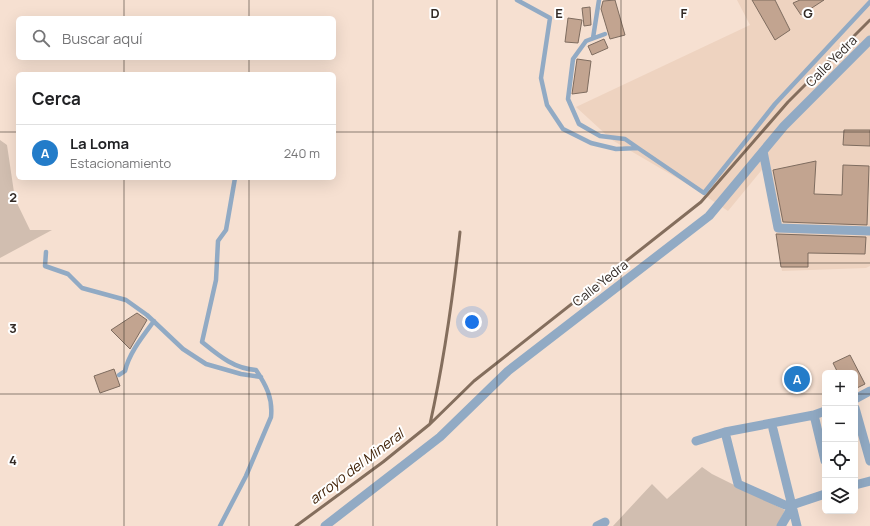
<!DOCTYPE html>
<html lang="es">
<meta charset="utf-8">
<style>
:root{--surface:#fff;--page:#f6f6f6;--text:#202124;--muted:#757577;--line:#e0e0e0;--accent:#237cc9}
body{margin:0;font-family:Manrope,sans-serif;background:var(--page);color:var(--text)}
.controls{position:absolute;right:12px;bottom:12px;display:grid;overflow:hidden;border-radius:6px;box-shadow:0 4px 16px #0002}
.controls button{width:36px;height:36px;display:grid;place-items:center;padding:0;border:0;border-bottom:1px solid var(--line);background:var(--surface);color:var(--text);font:20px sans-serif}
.you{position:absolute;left:472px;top:322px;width:14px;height:14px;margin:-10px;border:3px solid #fff;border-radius:50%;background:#1a73e8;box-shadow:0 0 0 6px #1a73e833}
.badge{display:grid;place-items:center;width:26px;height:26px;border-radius:50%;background:var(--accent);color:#fff;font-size:13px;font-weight:700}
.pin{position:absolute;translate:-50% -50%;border:2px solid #fff;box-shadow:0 1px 4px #0006}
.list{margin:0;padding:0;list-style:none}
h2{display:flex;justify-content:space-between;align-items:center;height:52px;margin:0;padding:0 16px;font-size:17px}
h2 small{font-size:13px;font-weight:400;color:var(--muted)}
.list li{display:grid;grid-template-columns:26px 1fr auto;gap:12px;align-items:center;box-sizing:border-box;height:56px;padding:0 16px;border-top:1px solid var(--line)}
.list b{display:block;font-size:15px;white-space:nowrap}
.list p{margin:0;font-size:13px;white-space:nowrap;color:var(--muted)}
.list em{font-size:13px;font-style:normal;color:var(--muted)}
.icon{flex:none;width:22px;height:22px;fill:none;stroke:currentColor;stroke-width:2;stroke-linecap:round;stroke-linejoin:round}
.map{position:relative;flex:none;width:870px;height:526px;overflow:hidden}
.search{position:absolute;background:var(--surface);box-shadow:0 4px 16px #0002;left:16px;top:16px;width:320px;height:44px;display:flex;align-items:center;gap:10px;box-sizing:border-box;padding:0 14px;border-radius:6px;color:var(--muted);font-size:15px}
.panel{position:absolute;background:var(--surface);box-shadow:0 4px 16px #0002;left:16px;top:72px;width:320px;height:108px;border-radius:6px}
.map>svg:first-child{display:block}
.built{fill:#eed3c0}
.green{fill:#d1beb0}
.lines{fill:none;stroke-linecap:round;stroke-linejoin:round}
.stream{stroke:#846e5d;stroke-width:3}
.building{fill:#c2a490;stroke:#7e6c5f}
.lane{stroke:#91aac4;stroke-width:4.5}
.street{stroke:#91aac4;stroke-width:9}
.grid{fill:none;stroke:#332b26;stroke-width:1;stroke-opacity:0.55}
.labels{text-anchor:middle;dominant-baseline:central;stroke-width:4;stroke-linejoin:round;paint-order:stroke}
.street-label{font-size:13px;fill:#332b26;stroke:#fff}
.water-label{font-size:14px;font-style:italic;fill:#422308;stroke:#fff}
.grid-label{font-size:13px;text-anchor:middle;font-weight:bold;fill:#332b26;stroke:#fff;stroke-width:4;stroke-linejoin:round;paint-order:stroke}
</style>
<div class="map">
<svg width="870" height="526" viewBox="0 0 870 526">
<rect width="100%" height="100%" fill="#f6e0d1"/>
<!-- built -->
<path class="built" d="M737,0h133v266l-4,2 -84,3 -17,-105 -37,45 -39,-26 -77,-45 -36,-33 174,-82z"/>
<!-- green -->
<path class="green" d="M0,140l7,5 8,54 15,31h22l-52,28z
M702,467l10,7 73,36 -8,16h-164l39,-42 15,15z"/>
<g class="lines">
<!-- stream -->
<path class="stream" d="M430,424c14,-63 23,-127 30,-192
M296,526l87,-64 47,-38 44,-43 227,-179 87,-100 82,-82"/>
</g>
<!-- building -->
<path class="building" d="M615,0l10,35 -15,4 -9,-30 2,-8z
M752,0h23l15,30 -15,10z
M800,0h24l-23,15 -8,-12z
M590,7l1,18 -7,1 -2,-18z
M568,18l14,2 -4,23 -13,-1z
M604,39l4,9 -16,7 -4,-9z
M577,59l14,2 -4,31 -15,2z
M844,130h26v16l-27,-1z
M816,161l-2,33 28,1 1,-30 26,1 -2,59 -84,-3 -10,-52z
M776,234l90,3 -1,17 -57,-1v14h-27z
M137,313l10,7 -17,29 -19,-19z
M850,355l15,29 -10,5v-16h-17l-5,-10z
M114,369l6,17 -20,7 -6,-17z"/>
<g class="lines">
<!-- lane -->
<path class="lane" d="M517,0l33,18 -9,60 6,27 16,24 28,14 25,6 22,-1 66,45 71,-89 95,-102
M605,34l-19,7 -13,18 -5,40 11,25 21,12 25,3 13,9
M593,38l6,-38
M46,252l-1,14 23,8 14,14 44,12 21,15 36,34 23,15 35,10 20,3
M119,375l6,-4c4,-18 18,-35 29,-50
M220,526l26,-50 25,-59c2,-19 -5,-32 -15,-47 -22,-1 -38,-15 -54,-28l14,-62 2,-39 8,-11 9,-52"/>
<!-- street -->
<path class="street" d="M763,151l15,77 92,3
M855,399l15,-8
M855,408l15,53
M814,415l11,46
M773,429l24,97
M725,432l13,52 47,21h7l33,-11
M696,441l29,-9 89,-17 11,-4
M855,485l15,-4
M325,526l115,-89 68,-66 201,-155 75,-90 86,-86
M597,526l8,-4
M781,526l11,-19"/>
</g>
<!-- grid -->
<path class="grid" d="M124,0v18M249,0v18M373,0v526M497,0v526M621,0v526M746,0v526M124,58v16M249,58v16M0,132h18M334,132h536M124,178v348M249,178v348M0,263h870M0,394h825M855,394h15"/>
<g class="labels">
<!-- street labels -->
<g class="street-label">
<text transform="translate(831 61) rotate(-45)">Calle Yedra</text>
<text transform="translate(600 283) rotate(-38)">Calle Yedra</text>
</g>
<!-- water labels -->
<g class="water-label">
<text transform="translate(356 466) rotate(-37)">arroyo del Mineral</text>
</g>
</g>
<g class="grid-label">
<text x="435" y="18">D</text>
<text x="559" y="18">E</text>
<text x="684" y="18">F</text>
<text x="808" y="18">G</text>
<text x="13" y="202">2</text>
<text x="13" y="333">3</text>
<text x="13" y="465">4</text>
</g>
</svg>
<div class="controls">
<button>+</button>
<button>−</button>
<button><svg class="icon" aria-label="locate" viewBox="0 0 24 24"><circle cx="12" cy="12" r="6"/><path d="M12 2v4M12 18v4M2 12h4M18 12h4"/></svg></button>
<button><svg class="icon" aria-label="layers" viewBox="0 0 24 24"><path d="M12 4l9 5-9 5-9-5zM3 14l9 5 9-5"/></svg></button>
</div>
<div class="you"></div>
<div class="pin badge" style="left:797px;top:379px">A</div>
<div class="search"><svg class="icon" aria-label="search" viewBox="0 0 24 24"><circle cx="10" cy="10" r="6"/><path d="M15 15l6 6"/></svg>Buscar aquí</div>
<section class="panel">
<h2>Cerca<small></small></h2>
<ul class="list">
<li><span class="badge">A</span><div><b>La Loma</b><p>Estacionamiento</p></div><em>240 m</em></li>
</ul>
</section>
</div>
